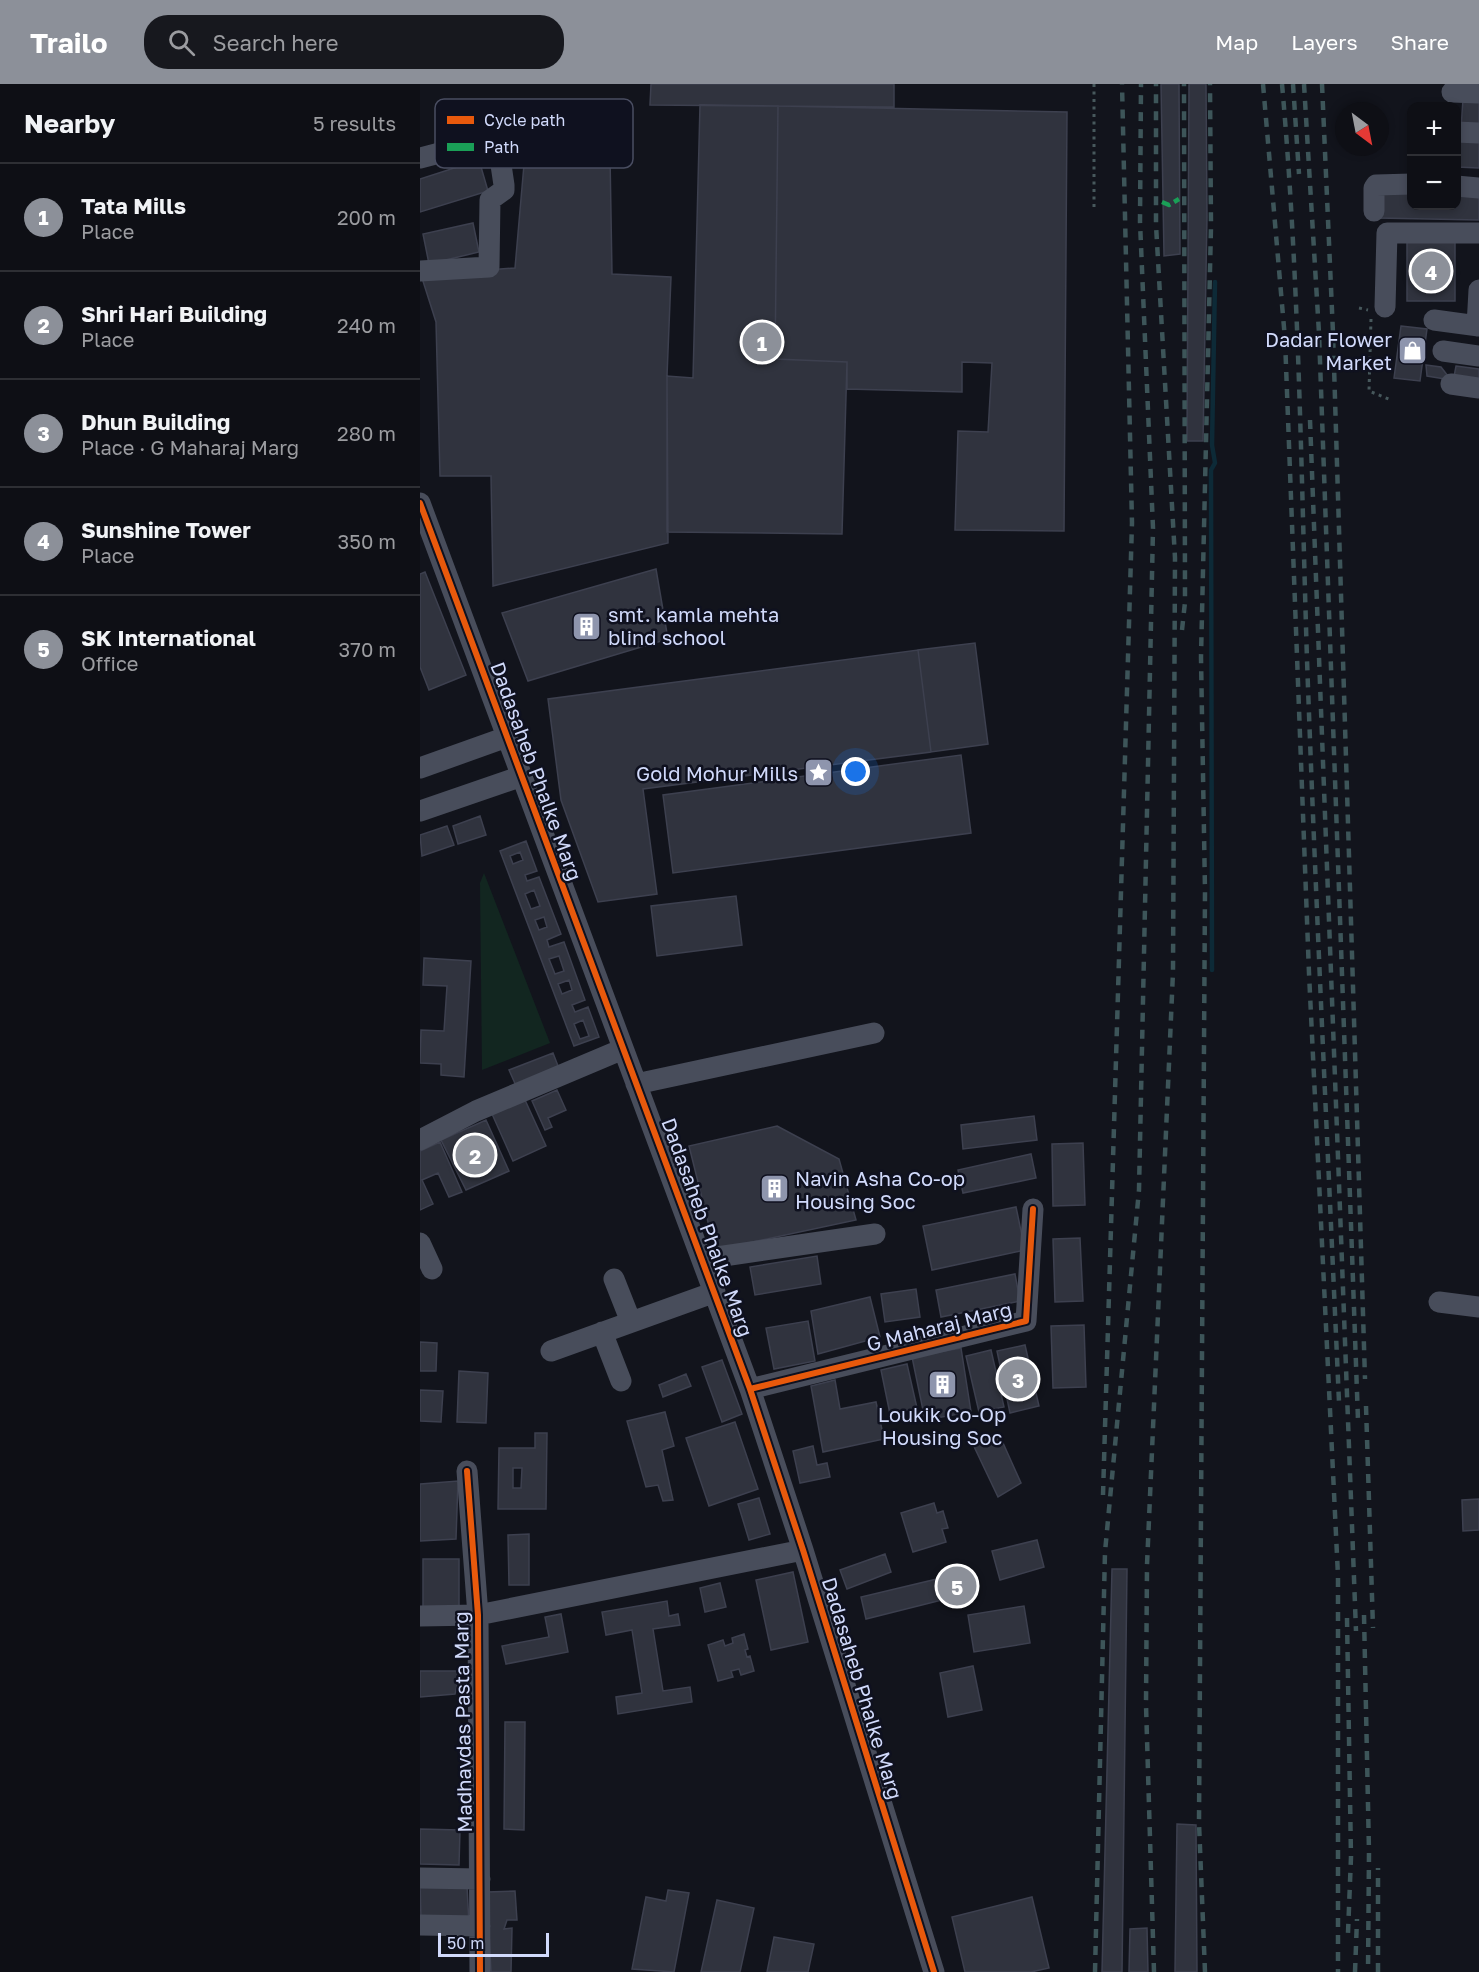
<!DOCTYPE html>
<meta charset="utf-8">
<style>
:root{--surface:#0e0f15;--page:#17181e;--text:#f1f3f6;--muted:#9b9ca0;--line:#2e2f34;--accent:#8c9099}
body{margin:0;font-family:"Golos Text",sans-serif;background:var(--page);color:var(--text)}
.controls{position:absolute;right:18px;top:18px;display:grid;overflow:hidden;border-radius:12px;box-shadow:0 3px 9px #0003}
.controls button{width:54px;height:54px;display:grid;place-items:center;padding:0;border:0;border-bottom:2px solid var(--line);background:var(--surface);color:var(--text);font:30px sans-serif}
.compass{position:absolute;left:915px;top:18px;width:54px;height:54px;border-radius:50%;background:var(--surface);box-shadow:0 3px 9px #0003;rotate:148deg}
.scale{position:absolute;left:18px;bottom:15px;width:111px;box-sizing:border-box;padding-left:6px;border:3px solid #d1dafb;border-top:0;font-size:16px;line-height:21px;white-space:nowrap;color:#d1dafb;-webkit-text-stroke:4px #0f111f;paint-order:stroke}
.you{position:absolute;left:436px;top:688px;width:21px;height:21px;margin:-15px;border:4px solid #fff;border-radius:50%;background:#1a73e8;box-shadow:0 0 0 9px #1a73e833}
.badge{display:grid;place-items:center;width:39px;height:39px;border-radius:50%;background:var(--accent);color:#fff;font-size:20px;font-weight:700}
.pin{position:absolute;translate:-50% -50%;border:3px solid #fff;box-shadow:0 2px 6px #0006}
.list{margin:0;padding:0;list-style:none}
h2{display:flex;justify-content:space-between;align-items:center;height:78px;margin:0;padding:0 24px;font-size:26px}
h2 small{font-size:20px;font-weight:400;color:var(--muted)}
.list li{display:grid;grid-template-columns:39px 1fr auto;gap:18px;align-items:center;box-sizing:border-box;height:108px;padding:0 24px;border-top:2px solid var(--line)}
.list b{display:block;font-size:22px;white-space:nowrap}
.list p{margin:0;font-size:20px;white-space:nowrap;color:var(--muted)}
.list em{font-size:20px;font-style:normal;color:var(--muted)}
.icon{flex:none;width:33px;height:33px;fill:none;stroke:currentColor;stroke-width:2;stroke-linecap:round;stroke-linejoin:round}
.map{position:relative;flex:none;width:1059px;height:1888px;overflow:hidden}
header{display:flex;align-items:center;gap:36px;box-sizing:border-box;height:84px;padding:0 30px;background:var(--accent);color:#fff}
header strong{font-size:28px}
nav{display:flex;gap:33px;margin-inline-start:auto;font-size:21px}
.search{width:420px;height:54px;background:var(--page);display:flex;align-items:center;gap:15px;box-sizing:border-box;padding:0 21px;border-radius:24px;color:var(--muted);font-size:22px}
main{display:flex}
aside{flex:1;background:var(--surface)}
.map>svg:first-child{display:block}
.green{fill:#122620}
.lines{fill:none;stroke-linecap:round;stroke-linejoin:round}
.stream{stroke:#0d2a37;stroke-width:4.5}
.building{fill:#30333e;stroke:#3d404f;stroke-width:1.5;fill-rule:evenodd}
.path{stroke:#47585c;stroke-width:3;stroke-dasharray:3 4.5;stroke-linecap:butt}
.minor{stroke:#484d5b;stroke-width:21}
.rail{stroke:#3d5559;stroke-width:4.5;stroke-dasharray:9 8;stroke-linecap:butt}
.quiet{stroke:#1a9f57;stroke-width:4.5;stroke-dasharray:9 4.5;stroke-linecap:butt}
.cycleway-casing{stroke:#0f111f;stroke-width:10}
.cycleway{stroke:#e8590c;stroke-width:6}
.labels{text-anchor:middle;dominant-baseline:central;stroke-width:5;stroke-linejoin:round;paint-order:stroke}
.poi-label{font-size:20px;fill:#d1dafb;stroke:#0f111f;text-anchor:end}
.street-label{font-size:20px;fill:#d1dafb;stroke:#0f111f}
.key{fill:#0f111f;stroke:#494d61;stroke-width:1.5}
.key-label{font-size:16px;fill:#d1dafb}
</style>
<header>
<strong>Trailo</strong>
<div class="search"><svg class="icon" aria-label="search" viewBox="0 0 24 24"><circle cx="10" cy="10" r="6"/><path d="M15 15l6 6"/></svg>Search here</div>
<nav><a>Map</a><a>Layers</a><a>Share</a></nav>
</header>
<main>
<aside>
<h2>Nearby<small>5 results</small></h2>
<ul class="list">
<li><span class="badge">1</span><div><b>Tata Mills</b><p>Place</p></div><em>200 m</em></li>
<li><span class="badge">2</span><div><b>Shri Hari Building</b><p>Place</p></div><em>240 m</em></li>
<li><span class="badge">3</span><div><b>Dhun Building</b><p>Place · G Maharaj Marg</p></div><em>280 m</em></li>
<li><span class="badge">4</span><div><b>Sunshine Tower</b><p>Place</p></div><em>350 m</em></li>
<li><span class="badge">5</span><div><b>SK International</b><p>Office</p></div><em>370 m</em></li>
</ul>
</aside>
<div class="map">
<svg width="1059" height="1888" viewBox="0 0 1059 1888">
<rect width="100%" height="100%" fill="#12141c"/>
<!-- green -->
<path class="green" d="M64,789l66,170 -68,27 -2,-187z"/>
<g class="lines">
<!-- stream -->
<path class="stream" d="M792,886l-1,-500 4,-7 -3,-18 3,-163"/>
</g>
<!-- building -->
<path class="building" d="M231,0h243v23l-244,-2z
M741,0h18l1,170 -16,2z
M769,0h17l1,133 -4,224h-16z
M1043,15l16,1v29h-18z
M280,21l78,1 -3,253 72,3 -5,172 -175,-2v-156l26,2z
M358,22l289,6 -3,419 -109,-1 3,-99 30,1 4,-69 -30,-1v30l-115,-3v-27l-72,-3z
M1039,53l20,1v30l-22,-1z
M105,69l85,2 2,119 59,3 -4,99 1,167 -175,43 -2,-110h-51l-4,-154 -15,-47 94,-7z
M59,76l9,31 -68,21v-33z
M959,103l33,1v18h44v-17h23v31l-101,-2z
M53,139l6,29 -50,12 -6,-30z
M987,157h48v60h-48z
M981,242l26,3 -7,52 -26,-3z
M1006,281l15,2 10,13 -24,-4z
M1036,282l23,3v17l-26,-4z
M236,485l12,70 -140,42 -26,-68z
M5,488l41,103 -37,15 -9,-23v-93z
M555,559l13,101 -57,8 -13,-102z
M498,566l13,102 -288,37 14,105 -59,8 -37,-102 -13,-101z
M541,671l10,78 -298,40 -10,-78z
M60,732l6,19 -28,9 -5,-18z
M27,742l7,19 -32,11 -2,-21z
M106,757l11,30 -12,4 2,6 12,-4 22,57 -14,6 2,7 15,-5 21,58 -13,5 3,7 13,-5 11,30 -25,9 -74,-195zM100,768l3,8 -10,4 -3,-8zM114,806l6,16 -9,3 -6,-15zM124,833l3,10 -8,3 -4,-10zM139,872l5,15 -9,3 -6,-15zM149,896l3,10 -10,4 -4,-10zM163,936l6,16 -9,3 -6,-15z
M316,812l6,49 -85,11 -6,-50z
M4,874l47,3 -7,116 -23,-2v-11l-21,-1 1,-33 23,1 3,-45 -24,-1z
M133,969l7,18 -43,17 -8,-18z
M137,1006l9,20 -18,8 4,9 -7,3 -13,-29z
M105,1016l21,46 -33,15 -21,-47z
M614,1032l3,24 -74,9 -2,-24z
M66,1036l23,51 -43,19 -25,-50z
M357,1042l62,33 17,61 -141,30 -26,-104z
M20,1058l22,50 -13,5 -11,-24 -16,7 11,24 -13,6v-59z
M663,1059l2,62 -32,1 -1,-62z
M611,1070l5,24 -73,15 -5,-23z
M596,1123l9,43 -93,20 -9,-44z
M660,1154l3,63 -28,1 -2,-63z
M397,1172l4,28 -66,11 -5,-28z
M595,1190l5,27 -79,16 -5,-27z
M496,1205l4,28 -35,5 -4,-28z
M450,1213l10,40 -62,17 -7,-43z
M388,1237l7,40 -41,8 -8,-41z
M664,1241l2,62 -33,1 -2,-62z
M0,1258l17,1 -1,28h-16z
M605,1261l14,61 -29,7 -13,-62z
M541,1264l10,64 -46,8 -13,-63z
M571,1266l13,57 -25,5 -13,-56z
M302,1276l20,54 -20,8 -20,-55z
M487,1280l10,44 -27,6 -9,-44z
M39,1287l29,2 -2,50 -29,-1z
M266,1290l5,12 -28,11 -4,-12z
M415,1296l5,29 36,-7 8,37 -61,13 -12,-66z
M0,1306l23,1 -2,31 -21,-1z
M245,1328l9,34 -12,4 11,50 -10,1 -5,-16 -12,2 -19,-66z
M315,1338l23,67 -49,17 -23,-68z
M115,1349h12l-1,76h-48l1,-61h36zM93,1384h9l-1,20h-8z
M579,1350l22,49 -23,14 -28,-59z
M393,1362l4,19 10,-2 3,14 -30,6 -7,-32z
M38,1397l-2,58 -36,2v-57z
M339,1414l11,36 -21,6 -11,-36z
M1059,1415v31l-16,1 -1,-31z
M514,1419l3,10 6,-2 5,17 -6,1 4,13 -33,10 -12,-39z
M109,1450v51h-20l-1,-50z
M617,1456l7,27 -44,13 -8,-29z
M465,1470l6,18 -44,17 -7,-19z
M3,1475h36v48h-36z
M692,1485h15l-5,403h-20z
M373,1488l15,70 -37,8 -15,-70z
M517,1495l5,21 -76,19 -5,-22z
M300,1499l6,24 -21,5 -5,-24z
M247,1517l2,15 9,-2 2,11 -27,4 10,62 27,-4 2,15 -74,12 -2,-17 26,-4 -10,-63 -26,5 -4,-23z
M604,1522l6,37 -56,9 -6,-37z
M141,1530l7,38 -62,12 -4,-18 47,-9 -4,-20z
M324,1550l4,15 -3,1 2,7 3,-1 4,15 -13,4 -2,-6 -8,2 2,6 -15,4 -10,-36 15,-5 2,6 8,-3 -1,-5z
M553,1582l9,44 -34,7 -8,-44z
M0,1587h41l-6,23 -35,3z
M85,1638h20l-1,108 -20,-1z
M757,1740l19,1 1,147h-22z
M0,1745l40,1 -1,35 -39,-1z
M0,1798l47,4 2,38 -48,-4z
M248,1806l21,3 -15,79 -42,-3 14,-72 20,4z
M95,1807l2,29h-10l-3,9 8,-1 -1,44h-20l-4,-80z
M612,1813l17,71 -18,4h-66l-13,-55z
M297,1816l37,8 -14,64h-39z
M727,1844l1,44h-19l1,-43z
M354,1853l40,7 -6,28h-41z"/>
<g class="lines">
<!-- path -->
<path class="path" d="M674,123v-123
M939,224l9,2
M951,235l-2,72 22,9"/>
<!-- minor -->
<path class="minor" d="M1032,8l27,1
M1036,48l23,1
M0,74l110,-29
M1036,102l23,2
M954,127v-23l2,-3 36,-1
M0,187l69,-4 1,-67 14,-10v-5l-7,-47
M965,223l2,-74h92
M1014,236l45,6
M1057,242l2,-36
M1023,267l36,5
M1031,300l28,4
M0,419l330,886 53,161 131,422
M0,684l87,-31
M0,727l102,-35
M216,1000l238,-51
M0,1056l56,-29 147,-62
M0,1159l12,26
M283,1175l172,-25
M194,1195l17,43
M1019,1218l40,5
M182,1248l19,49
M131,1267l164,-59
M330,1305l276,-68 7,-112
M47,1387l11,144 2,357
M0,1532l58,-1 325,-65
M0,1794l60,1
M0,1841l60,1"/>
<!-- rail -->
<path class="rail" d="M843,0l22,255 24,634 29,603v396
M862,0c17,192 19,384 25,576 9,248 21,495 32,742
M873,0l6,90
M884,0l15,249 39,1087
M902,0l11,249 32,1046
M890,336l46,1211
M762,546l3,-28 -1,-518
M946,1322l7,222
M683,1411l29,-972 -10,-439
M944,1531l5,237 -1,120
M927,1534l4,239 -3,76
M675,1888l10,-420 34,-362 14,-662 -13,-306 1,-138
M734,1888l-8,-267 1,-140 26,-593 2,-414 -19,-333v-141
M785,1888l-6,-149 6,-932 -4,-234 10,-430 -1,-143
M935,1888l2,-53
M958,1888v-104"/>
<!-- quiet -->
<path class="quiet" d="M742,118l7,3 10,-6"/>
<defs>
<path id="cycleway" d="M0,419l330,886 53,161 131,422
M330,1305l276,-68 7,-112
M47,1387l11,144 2,357"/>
</defs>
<!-- cycleway casing -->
<use href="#cycleway" class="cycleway-casing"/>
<!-- cycleway -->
<use href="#cycleway" class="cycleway"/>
</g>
<!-- icons -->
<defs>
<symbol id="shop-square" viewBox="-11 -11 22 22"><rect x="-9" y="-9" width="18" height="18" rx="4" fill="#8e95ad" stroke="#0f111f"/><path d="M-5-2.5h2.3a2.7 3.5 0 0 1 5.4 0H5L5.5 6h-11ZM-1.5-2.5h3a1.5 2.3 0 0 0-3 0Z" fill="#fff"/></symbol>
<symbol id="building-square" viewBox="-11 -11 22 22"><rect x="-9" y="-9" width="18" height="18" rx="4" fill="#8e95ad" stroke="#0f111f"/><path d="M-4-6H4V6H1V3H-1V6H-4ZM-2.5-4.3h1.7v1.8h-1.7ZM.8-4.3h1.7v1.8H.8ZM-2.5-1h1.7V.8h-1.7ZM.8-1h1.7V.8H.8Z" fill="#fff"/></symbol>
<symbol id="sight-square" viewBox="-11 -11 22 22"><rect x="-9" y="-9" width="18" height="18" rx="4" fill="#8e95ad" stroke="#0f111f"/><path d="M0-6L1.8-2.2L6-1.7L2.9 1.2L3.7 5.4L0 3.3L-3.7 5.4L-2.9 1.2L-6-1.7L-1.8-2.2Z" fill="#fff"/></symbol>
</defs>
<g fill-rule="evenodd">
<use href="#shop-square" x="976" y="250" width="33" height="33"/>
<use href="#building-square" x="150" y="526" width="33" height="33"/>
<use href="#sight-square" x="382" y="672" width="33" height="33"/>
<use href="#building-square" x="338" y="1088" width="33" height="33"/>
<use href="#building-square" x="506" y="1284" width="33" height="33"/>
</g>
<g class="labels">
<!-- poi labels -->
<g class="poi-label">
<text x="972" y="255">Dadar Flower<tspan x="972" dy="23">Market</tspan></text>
<text x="188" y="530" text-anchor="start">smt. kamla mehta<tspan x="188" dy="23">blind school</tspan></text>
<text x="378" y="689">Gold Mohur Mills</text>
<text x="375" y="1094" text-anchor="start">Navin Asha Co-op<tspan x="375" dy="23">Housing Soc</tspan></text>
<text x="522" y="1330" text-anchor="middle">Loukik Co-Op<tspan x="522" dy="23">Housing Soc</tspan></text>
</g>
<!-- street labels -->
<g class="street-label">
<text transform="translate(117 687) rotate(70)">Dadasaheb Phalke Marg</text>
<text transform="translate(288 1143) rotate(70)">Dadasaheb Phalke Marg</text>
<text transform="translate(519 1242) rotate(-14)">G Maharaj Marg</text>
<text transform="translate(443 1604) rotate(73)">Dadasaheb Phalke Marg</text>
<text transform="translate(42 1638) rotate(-91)">Madhavdas Pasta Marg</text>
</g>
</g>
<!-- legend -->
<rect x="15" y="15" width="198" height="69" rx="9" class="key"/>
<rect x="27" y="32" width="27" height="8" fill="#e8590c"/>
<rect x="27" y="59" width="27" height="8" fill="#1a9f57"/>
<g class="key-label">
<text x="64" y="42">Cycle path</text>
<text x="64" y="69">Path</text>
</g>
</svg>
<div class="controls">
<button>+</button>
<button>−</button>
</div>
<svg class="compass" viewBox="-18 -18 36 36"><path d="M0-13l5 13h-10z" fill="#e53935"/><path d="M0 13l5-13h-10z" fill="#9b9ca0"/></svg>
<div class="scale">50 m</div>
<div class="you"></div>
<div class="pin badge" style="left:342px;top:258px">1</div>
<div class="pin badge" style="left:55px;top:1071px">2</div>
<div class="pin badge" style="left:598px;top:1295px">3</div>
<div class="pin badge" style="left:1011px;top:187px">4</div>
<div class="pin badge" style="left:537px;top:1502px">5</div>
</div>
</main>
